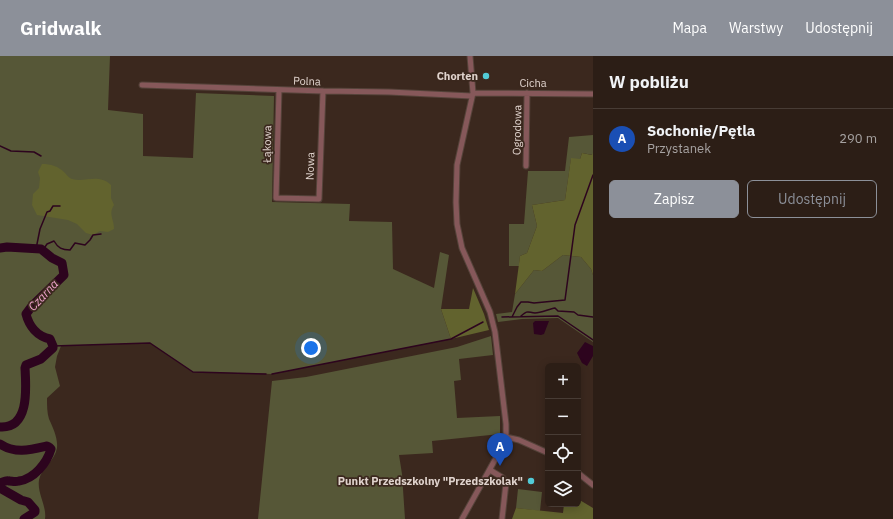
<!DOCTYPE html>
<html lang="pl">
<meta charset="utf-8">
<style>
:root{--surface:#2c1e16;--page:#382b23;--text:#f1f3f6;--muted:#a6a2a1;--line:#483c35;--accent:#8c9099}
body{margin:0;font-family:"IBM Plex Sans",sans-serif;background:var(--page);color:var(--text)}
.controls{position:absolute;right:12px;bottom:12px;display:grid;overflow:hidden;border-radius:6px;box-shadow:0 2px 10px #0003}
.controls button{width:36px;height:36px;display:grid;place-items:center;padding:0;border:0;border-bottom:1px solid var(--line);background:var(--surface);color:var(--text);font:20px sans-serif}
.you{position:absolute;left:311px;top:292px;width:14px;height:14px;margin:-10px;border:3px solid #fff;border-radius:50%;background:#1a73e8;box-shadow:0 0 0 6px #1a73e833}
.badge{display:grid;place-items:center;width:26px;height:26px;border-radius:50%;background:var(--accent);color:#fff;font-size:13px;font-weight:700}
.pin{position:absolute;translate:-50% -33px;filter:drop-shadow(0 1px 2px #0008)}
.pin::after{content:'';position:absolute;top:21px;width:14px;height:12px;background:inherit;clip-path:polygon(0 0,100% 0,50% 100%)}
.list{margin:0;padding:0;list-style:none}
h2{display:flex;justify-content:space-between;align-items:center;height:52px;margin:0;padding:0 16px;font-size:17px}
h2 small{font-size:13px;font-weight:400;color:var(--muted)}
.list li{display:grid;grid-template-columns:26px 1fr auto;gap:12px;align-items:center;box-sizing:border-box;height:60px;padding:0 16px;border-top:1px solid var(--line)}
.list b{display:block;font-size:15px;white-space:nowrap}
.list p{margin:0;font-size:13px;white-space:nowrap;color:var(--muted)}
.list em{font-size:13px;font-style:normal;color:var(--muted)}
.actions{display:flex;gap:8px;padding:12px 16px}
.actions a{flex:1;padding:9px 0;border:1px solid var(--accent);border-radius:6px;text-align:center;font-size:14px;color:var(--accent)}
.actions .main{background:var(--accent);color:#fff}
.icon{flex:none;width:22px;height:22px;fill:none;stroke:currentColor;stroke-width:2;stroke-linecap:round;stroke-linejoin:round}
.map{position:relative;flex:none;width:593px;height:463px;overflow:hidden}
header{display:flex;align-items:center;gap:24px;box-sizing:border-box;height:56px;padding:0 20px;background:var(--accent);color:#fff}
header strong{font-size:19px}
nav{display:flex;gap:22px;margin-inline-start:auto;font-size:14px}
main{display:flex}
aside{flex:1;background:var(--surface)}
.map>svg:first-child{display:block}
.green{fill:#565737}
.forest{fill:#62632e}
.water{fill:#2d041e}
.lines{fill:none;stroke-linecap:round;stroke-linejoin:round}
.stream{stroke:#2d041e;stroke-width:1.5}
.river{stroke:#2d041e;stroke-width:9}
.street-casing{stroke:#55433a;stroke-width:7}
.street{stroke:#86585a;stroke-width:5}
.poi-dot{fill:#52cbd7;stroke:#3b281e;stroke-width:1.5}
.labels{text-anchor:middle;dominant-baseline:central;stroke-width:3.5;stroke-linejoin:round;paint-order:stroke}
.poi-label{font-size:11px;font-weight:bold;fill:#e0d3cd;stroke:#3b281e;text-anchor:end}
.street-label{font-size:11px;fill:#e0d3cd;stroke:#3b281e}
.water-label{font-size:12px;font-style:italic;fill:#f1a4ce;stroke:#3b281e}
</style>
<header>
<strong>Gridwalk</strong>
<nav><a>Mapa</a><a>Warstwy</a><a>Udostępnij</a></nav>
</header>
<main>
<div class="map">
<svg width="593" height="463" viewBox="0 0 593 463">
<rect width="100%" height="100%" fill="#3b281e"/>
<!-- green -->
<path class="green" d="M0,0h110l-2,54 35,4v42l50,2 3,-65 78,3 -2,106 78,2 -1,17 43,1 1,47 41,19 6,-36 9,3 -8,54 10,30 -179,35 -79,-2 -43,-29 -89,3 -4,10 -2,11 5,19 -13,12c0,7 0,15 2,21 4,9 9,19 8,29 -2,13 -16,20 -18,32 -2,14 8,26 6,39h-45z
M593,79v20l-11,-2 -2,6h-9l-6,41 -33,5 5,21 -10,27 -7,3 -1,10h-10v-42h15l4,-53h37l4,-34z
M563,199l18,2 10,12 2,6v67l-35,-24 -36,1 -24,3 -2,-8 16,-2 3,-18 19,-24 8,1z
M491,280l2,19 -34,4 2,21 -7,1 3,37 43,-2v18l-68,7 1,12 -34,2 3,19 3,45h-147l14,-138 34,-4 151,-30z
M518,433l24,3 -2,19 -24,-3z"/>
<!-- forest -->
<path class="forest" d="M582,97l10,2 1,-2v122l-2,-6 -10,-12 -18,-2 -21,16 -8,-1 -19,24 5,-38 7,-3 10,-27 -5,-21 33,-5 6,-42 9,1z
M42,108c9,0 16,2 23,9 2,2 4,5 7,6 13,4 26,-6 39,6v13l3,7c-6,9 0,14 0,24l-6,3 -8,-1 -7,4 -7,-2 -9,-9 -9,-4 -31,-5 -5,-10 1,-11 6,-6 1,-10 -2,-6z
M473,232l11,26 5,16 -38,9 -10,-30h28z
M578,443l15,9v11h-81l4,-11 47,5 1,-9h14z"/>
<!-- water -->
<path class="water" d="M535,265h14l-5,13 -3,1 -7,-1 -1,-11z
M585,286l8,4v10l-6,10 -5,-3 -5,-10z"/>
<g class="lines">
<!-- stream -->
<path class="stream" d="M0,90l11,5 23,1 7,4
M36,193l4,-20 7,-17 3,-1 3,-5h7
M43,194l4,-6 7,-3c4,7 8,9 16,9l5,-7 10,2 5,-5 3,-5 8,-1
M521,260c7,-6 6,-4 14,-3 6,0 14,-4 20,-5l3,3 16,1 4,3 15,2
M502,261l56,-1 35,24
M512,261l5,-10 4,-5h7l6,1 31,-3 10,-75 18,-50
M53,290l97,-3 43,29 73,2
M272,318l179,-35 32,-17"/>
<!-- river -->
<path class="river" d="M0,192l7,-1 34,2 11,9 10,5 2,12 -32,31 -6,8c3,12 11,22 24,25l3,7v2l-12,11 -15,6 -1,3c1,19 5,61 -25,59
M0,388c15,10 30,6 47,2l2,1 2,2c-4,14 -17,30 -32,32 -4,1 -7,0 -10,0 -3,-1 -6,1 -9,2
M0,432l21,12 7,2 7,8v2l-11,7"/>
<defs>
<path id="street" d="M142,29l181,6 66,1 83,4
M279,34l-3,108 43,1 4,-108
M473,37l120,1
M526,110l1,-73
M506,381l13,3 29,13
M490,414l13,8 3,5 -4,36
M578,417l15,12
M462,463l39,-70 5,-12v-13l-11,-92 -5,-20 -28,-64 -5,-24 -1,-22 1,-37 16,-72 -3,-37"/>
</defs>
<!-- street casing -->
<use href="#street" class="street-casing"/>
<!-- street -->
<use href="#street" class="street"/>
</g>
<!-- markers -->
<g class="poi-dot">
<circle cx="486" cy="20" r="4"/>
<circle cx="531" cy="425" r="4"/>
</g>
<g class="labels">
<!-- poi labels -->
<g class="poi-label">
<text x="478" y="20">Chorten</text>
<text x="523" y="425">Punkt Przedszkolny "Przedszkolak"</text>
</g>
<!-- street labels -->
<g class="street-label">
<text transform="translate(307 25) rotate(2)">Polna</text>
<text x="533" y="27">Cicha</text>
<text transform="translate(517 74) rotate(-89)">Ogrodowa</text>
<text transform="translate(267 88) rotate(-89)">Łąkowa</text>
<text transform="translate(310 110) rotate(-88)">Nowa</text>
</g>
<!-- water labels -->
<g class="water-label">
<text transform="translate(43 239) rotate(-47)">Czarna</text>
</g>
</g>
</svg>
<div class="controls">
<button>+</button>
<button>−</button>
<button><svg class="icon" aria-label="locate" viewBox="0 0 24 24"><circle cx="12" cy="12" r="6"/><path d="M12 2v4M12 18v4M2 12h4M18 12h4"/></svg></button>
<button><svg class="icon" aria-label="layers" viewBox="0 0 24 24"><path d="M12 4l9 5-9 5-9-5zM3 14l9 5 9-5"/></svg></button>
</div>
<div class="you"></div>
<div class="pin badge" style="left:500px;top:410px;background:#1a4fb4">A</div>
</div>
<aside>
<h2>W pobliżu<small></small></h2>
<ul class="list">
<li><span class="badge" style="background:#1a4fb4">A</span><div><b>Sochonie/Pętla</b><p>Przystanek</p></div><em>290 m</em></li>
</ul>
<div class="actions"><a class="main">Zapisz</a><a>Udostępnij</a></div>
</aside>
</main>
